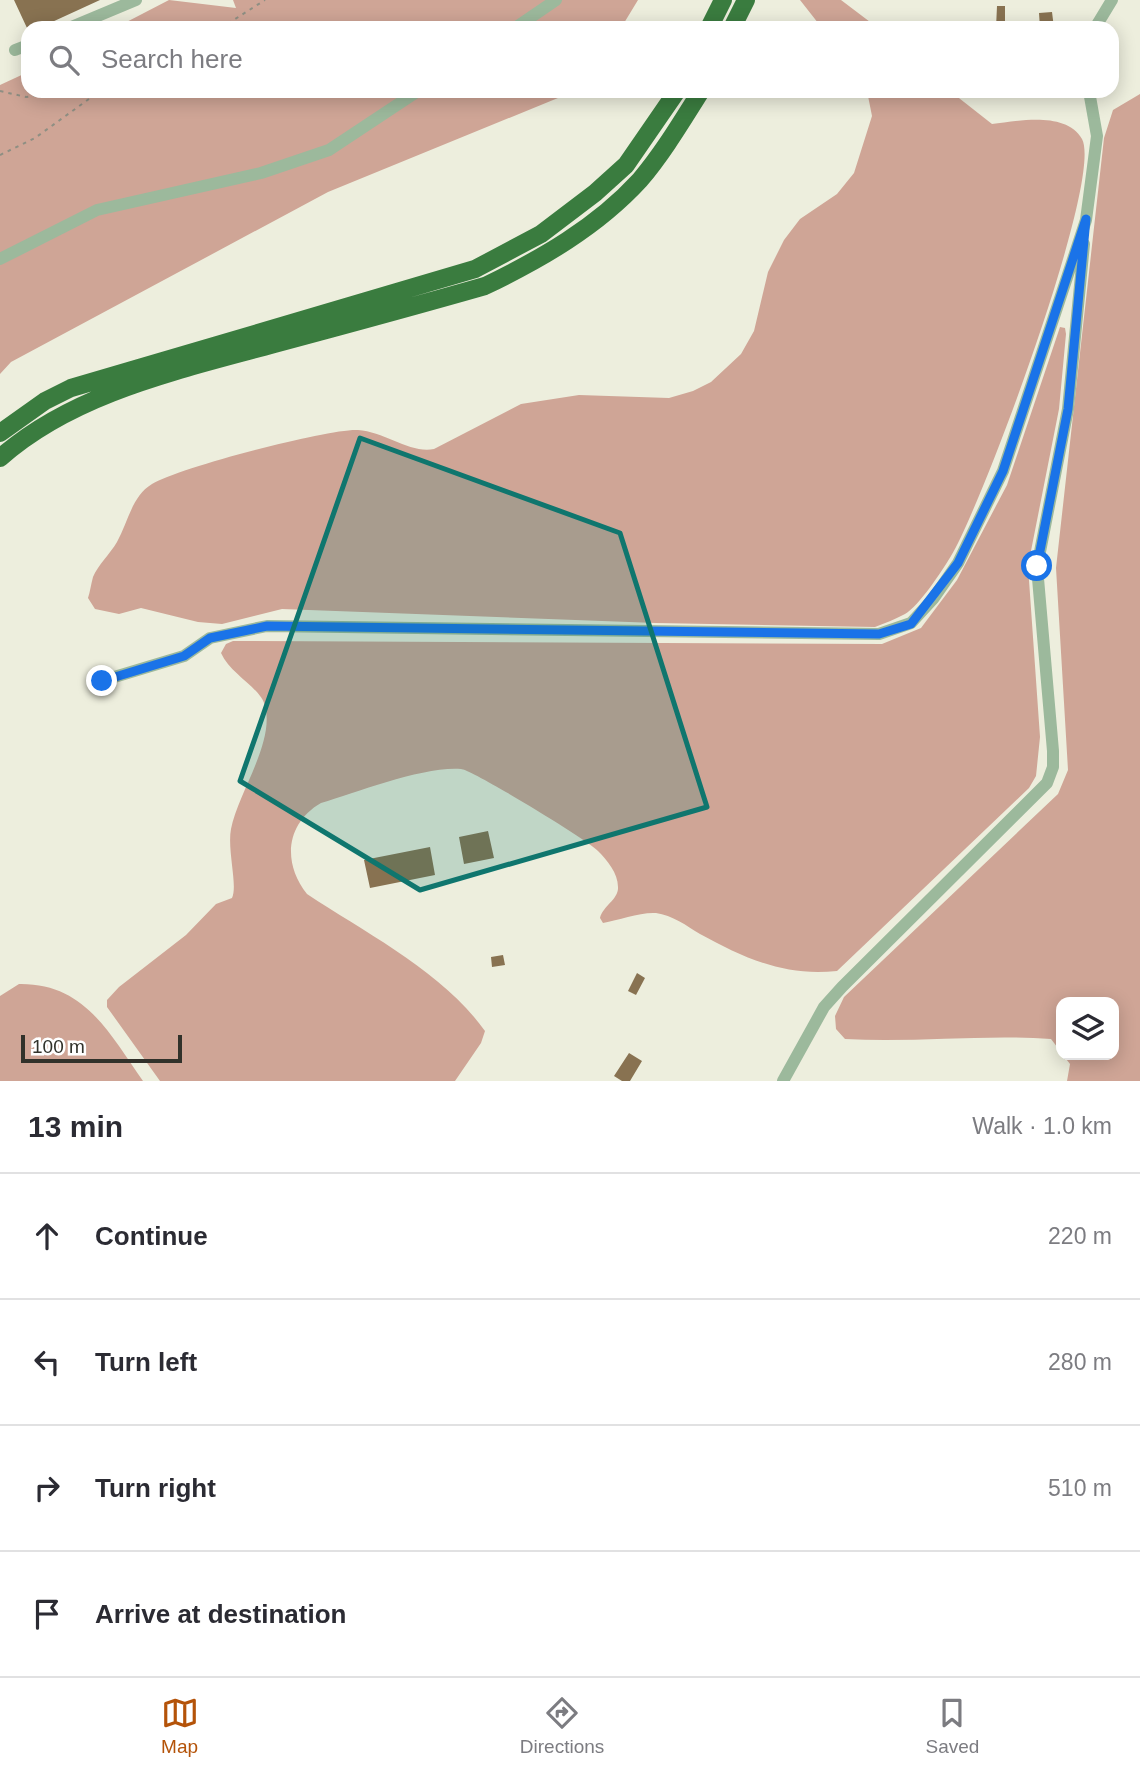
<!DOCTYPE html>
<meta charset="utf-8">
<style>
:root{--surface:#fff;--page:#f2f2f3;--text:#2b2b33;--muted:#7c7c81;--line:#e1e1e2;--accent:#b45309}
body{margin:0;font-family:Helvetica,sans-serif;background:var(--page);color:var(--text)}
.controls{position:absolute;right:21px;bottom:21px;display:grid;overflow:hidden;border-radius:14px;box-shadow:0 4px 18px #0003}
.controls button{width:63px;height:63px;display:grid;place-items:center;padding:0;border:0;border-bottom:2px solid var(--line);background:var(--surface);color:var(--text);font:35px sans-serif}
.scale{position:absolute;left:21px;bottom:18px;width:161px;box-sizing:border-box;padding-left:7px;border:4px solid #31322b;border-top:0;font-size:19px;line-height:24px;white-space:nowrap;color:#31322b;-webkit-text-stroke:5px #fff;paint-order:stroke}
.stop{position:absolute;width:21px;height:21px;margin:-16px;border:5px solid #1a73e8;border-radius:50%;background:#fff}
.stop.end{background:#1a73e8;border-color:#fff;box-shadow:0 2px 7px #0008}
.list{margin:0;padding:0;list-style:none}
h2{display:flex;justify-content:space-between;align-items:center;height:91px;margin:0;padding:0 28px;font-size:30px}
h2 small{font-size:23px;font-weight:400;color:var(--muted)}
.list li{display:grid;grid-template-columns:46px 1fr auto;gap:21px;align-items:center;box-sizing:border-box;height:126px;padding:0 28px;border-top:2px solid var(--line)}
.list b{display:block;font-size:26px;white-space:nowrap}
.list em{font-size:23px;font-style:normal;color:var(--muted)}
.icon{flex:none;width:38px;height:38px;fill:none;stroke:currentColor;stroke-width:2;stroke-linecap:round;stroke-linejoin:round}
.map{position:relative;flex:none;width:1140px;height:1081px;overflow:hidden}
.search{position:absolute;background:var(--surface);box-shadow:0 4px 18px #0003;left:21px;right:21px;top:21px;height:77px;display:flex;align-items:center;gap:18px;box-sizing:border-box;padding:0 24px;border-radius:21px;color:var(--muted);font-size:26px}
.sheet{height:595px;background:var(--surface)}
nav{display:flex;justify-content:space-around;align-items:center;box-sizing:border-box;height:98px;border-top:2px solid var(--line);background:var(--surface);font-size:19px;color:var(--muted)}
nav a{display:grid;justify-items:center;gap:4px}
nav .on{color:var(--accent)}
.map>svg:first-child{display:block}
.forest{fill:#cfa596}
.building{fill:#887251}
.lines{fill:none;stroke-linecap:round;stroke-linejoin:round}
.path{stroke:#8e8f83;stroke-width:2;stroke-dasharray:3.5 5;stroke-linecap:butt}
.minor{stroke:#9cb99c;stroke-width:12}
.highway{stroke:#3a7c3f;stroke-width:18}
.route{stroke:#1a73e8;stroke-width:9}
.marked{fill:#0f766e;fill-opacity:0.2;stroke:#0f766e;stroke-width:5;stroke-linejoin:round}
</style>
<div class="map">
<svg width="1140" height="1081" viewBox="0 0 1140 1081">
<rect width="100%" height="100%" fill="#edeedd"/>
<!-- forest -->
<path class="forest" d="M169,0l67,8 -3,-8h405l-17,28h-506z
M800,0h41l37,28h-56z
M28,72v19h547l-247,101 -317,170 -11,12v-289z
M867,91h83l42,33c26,-3 74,-13 90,15 22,41 -102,370 -131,417 -9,15 -32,50 -46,58 -9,5 -20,9 -30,13l-219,-4 -374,-14 -60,15 -24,-2 -57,-14 -22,6 -24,-5 -7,-11c2,-6 3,-14 5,-21 5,-12 17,-23 24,-35 11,-20 15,-46 35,-58 25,-16 178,-56 206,-54 27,2 53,24 76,19l87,-45 58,-9 90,3 24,-7 18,-9 30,-28 13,-23 14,-59 16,-32 16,-21 37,-25 17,-21 18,-57z
M1140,94v987h-73l3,-17 -7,-9h51v-53h-53v50l-10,-13c-68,-5 -137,4 -206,0l-9,-10 -1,-13 9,-19 214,-203 10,-24 -12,-202 48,-430 9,-28z
M1060,327l5,1 1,6 -7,75 -31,157 12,171 -4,39 -7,12 -192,183c-52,6 -93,-13 -137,-37 -13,-8 -28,-19 -44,-21 -16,-1 -37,7 -53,10l-3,-5c3,-12 19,-19 18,-31 0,-14 -11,-27 -20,-36 -10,-11 -127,-82 -137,-82 -37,-3 -103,23 -140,34 -35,20 -39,60 -14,91 60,40 135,77 178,137l-4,12 -26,38h-295l-53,-74v-7l12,-13 67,-52 30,-31 16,-6c6,-12 -5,-48 -1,-69 7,-36 44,-87 34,-123 -4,-18 -34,-31 -44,-53l5,-9 7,-3 649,3 39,-16 36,-48 50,-95z
M19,984c66,-1 90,49 124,97h-143v-85z"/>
<!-- building -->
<path class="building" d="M14,0h86l-61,28h-12z
M997,6h8v22h-9z
M1052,12l2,16h-14l-1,-15z
M488,831l6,27 -30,6 -5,-27z
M430,847l5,28 -65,13 -6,-28z
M503,955l2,10 -13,2 -1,-10z
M637,973l8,5 -9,17 -8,-4z
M629,1053l13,8 -12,20h-8l-8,-5z"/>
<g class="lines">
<!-- path -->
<path class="path" d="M221,28l44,-28
M0,91l26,6 40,-6
M0,155l35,-17 65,-47"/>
<!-- minor -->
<path class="minor" d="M69,28l67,-28
M515,28l41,-28
M1095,28l17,-28
M15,50l13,-5
M0,259l97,-49 164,-37 68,-23 89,-59
M101,681l83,-25 26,-18 57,-12 612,8 32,-11 22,-24 25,-36 45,-92 83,-251 11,-84 -8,-45
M783,1081l41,-74 18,-20 205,-204 6,-16v-16l-16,-184 31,-158 16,-165"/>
<!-- highway -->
<path class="highway" d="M709,28l14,-28
M732,28l14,-28
M0,433l45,-32 26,-13 404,-119 66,-35 54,-41 31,-28 51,-74
M0,458c74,-66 181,-88 274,-114 71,-19 141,-38 211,-58 56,-27 112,-59 155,-106 23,-27 42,-59 61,-89"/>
</g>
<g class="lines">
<!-- route -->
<path class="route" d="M102,681l82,-25 26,-18 57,-12 612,8 32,-10 47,-61 45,-92 83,-252 -18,190 -31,157"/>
</g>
<!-- marked area -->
<path class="marked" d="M360,438l260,95 87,274 -287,83 -180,-109z"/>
</svg>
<div class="controls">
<button><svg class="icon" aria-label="layers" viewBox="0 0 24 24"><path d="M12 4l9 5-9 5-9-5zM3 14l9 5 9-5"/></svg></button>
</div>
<div class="scale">100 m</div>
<div class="stop" style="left:1037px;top:566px"></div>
<div class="stop end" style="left:102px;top:681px"></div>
<div class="search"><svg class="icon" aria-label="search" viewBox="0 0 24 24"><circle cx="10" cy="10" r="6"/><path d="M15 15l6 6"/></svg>Search here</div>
</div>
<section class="sheet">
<h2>13 min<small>Walk · 1.0 km</small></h2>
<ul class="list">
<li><svg class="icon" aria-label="ahead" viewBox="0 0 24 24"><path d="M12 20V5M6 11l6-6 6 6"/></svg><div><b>Continue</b></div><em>220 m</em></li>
<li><svg class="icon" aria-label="left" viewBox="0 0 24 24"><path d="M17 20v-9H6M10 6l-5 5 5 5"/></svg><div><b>Turn left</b></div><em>280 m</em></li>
<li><svg class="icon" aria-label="right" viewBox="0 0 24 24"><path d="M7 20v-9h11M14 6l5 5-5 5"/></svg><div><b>Turn right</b></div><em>510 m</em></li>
<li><svg class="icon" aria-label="arrive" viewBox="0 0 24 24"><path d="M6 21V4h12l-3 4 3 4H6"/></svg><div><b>Arrive at destination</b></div></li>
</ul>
</section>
<nav>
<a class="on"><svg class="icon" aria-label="map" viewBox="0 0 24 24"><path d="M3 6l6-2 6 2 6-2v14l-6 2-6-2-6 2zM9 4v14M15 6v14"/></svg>Map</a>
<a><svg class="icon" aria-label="directions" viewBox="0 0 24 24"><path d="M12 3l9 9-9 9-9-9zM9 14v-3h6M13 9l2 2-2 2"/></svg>Directions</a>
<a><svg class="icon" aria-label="saved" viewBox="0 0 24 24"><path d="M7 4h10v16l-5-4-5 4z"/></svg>Saved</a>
</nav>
